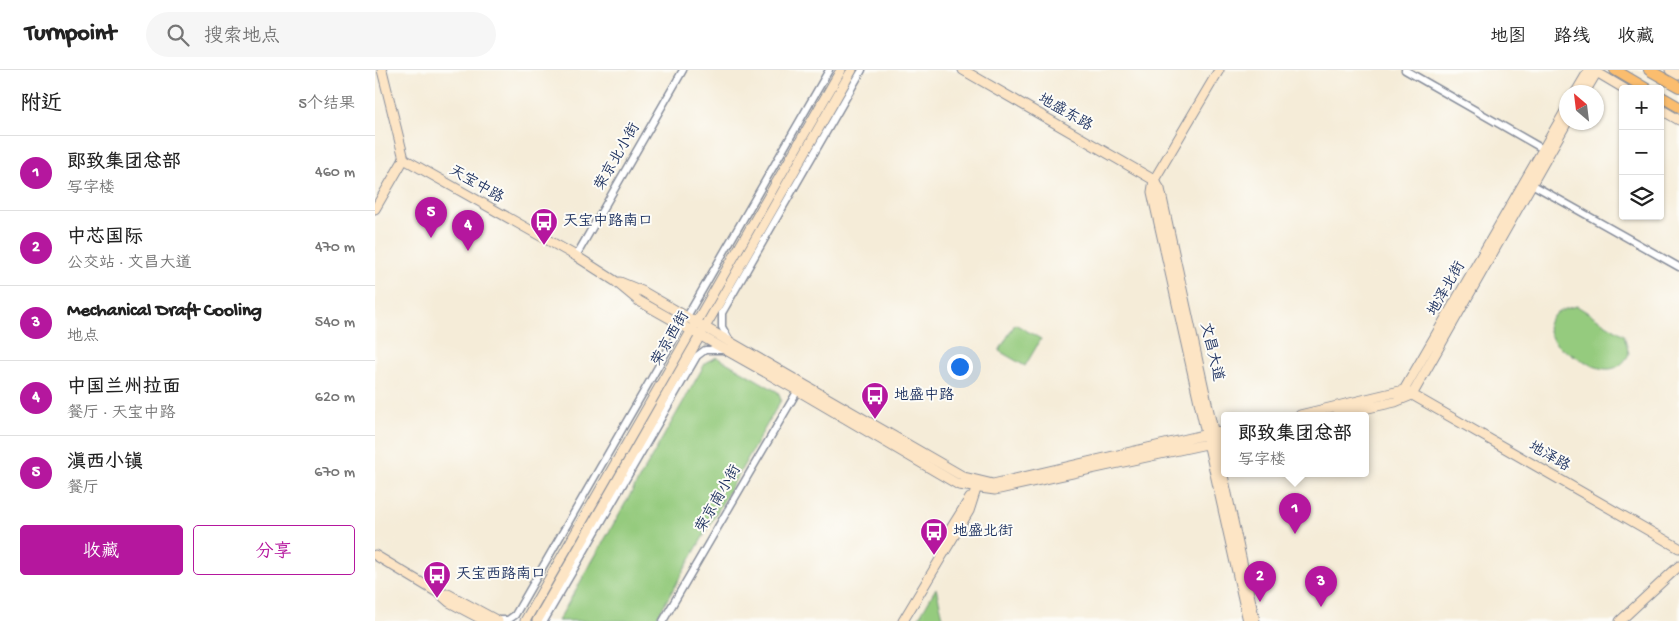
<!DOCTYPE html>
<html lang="zh">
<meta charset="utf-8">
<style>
:root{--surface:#fff;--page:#f6f6f6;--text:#222;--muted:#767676;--line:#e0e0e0;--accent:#b5179e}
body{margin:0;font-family:"Gochi Hand","LXGW WenKai TC",sans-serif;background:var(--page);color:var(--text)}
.controls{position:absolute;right:15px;top:15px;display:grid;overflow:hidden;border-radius:5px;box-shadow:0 1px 4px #0004}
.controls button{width:45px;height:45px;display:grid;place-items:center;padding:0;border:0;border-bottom:1px solid var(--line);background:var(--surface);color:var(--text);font:25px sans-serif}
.compass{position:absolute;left:1184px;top:15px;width:45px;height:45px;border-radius:50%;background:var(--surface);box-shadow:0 1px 4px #0004;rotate:332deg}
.you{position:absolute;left:584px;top:296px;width:18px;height:18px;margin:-12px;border:4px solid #fff;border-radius:50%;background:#1a73e8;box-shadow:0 0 0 8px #1a73e833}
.badge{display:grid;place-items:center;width:32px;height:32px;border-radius:50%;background:var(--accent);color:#fff;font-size:16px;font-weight:700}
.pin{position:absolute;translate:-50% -41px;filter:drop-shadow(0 1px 2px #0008)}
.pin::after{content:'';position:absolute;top:26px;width:18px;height:15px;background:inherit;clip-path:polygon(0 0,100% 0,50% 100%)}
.popup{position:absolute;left:846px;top:342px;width:148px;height:65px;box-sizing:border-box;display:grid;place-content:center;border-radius:5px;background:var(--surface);filter:drop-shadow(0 1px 4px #0005);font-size:16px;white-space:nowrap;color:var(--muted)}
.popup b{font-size:19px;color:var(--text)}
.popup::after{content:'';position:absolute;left:50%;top:100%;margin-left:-10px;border:10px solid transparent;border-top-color:var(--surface)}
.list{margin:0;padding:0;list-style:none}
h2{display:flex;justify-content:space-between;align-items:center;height:65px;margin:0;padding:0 20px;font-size:21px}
h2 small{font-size:16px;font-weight:400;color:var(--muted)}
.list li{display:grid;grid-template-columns:32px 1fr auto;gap:15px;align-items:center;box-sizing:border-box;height:75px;padding:0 20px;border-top:1px solid var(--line)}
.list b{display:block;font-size:19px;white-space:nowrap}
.list p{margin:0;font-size:16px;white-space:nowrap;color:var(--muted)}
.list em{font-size:16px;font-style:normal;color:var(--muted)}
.actions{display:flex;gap:10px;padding:15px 20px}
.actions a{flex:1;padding:11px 0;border:1px solid var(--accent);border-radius:5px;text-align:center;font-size:18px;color:var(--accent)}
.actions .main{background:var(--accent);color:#fff}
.icon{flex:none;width:28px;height:28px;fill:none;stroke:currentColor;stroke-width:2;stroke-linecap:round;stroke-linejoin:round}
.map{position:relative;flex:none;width:1304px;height:551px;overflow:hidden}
header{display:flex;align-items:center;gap:30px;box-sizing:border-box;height:70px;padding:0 25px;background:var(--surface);border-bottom:1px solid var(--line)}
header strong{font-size:24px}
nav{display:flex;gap:28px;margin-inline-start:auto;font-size:18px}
.search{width:350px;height:45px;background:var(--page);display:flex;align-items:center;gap:12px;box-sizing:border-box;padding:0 18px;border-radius:28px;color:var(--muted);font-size:19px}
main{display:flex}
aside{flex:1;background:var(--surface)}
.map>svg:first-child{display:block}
.green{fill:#95cb7e;stroke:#587d6e}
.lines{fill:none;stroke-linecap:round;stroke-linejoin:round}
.street-casing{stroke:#888e9b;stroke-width:9}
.secondary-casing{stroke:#888e9b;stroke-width:11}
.primary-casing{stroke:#888e9b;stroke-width:12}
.street{stroke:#fff;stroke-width:6}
.secondary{stroke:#fde5c5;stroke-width:9}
.primary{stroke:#fbbd6e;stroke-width:10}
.labels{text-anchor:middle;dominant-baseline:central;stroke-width:4;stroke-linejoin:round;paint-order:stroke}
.street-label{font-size:15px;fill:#1b2f5e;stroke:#fdfcf7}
.poi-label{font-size:15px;fill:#1b2f5e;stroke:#fdfcf7;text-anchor:start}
</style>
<header>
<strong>Turnpoint</strong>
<div class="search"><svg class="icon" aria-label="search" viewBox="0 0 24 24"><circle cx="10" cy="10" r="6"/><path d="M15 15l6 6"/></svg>搜索地点</div>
<nav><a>地图</a><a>路线</a><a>收藏</a></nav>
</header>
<main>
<aside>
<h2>附近<small>5个结果</small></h2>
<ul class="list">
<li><span class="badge">1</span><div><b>郎致集团总部</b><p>写字楼</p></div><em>460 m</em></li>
<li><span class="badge">2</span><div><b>中芯国际</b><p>公交站 · 文昌大道</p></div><em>470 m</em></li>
<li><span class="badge">3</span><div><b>Mechanical Draft Cooling</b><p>地点</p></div><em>540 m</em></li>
<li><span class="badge">4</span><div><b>中国兰州拉面</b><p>餐厅 · 天宝中路</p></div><em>620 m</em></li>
<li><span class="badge">5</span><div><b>滇西小镇</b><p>餐厅</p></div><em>670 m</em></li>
</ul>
<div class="actions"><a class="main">收藏</a><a>分享</a></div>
</aside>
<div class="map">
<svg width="1304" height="551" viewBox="0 0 1304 551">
<rect width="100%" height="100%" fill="#fdfcf7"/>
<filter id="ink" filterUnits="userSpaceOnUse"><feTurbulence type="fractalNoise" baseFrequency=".02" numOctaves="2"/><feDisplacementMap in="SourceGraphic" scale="10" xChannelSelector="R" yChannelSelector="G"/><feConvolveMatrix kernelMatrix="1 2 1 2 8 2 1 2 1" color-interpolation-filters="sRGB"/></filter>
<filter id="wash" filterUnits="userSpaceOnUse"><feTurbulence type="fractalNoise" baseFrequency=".0096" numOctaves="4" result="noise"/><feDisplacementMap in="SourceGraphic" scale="20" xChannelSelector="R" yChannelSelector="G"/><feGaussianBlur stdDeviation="1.12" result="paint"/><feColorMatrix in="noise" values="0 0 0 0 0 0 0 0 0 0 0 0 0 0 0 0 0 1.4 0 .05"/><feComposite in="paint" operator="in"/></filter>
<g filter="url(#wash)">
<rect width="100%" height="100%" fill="#f5ecd8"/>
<!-- green -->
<path class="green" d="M1202,236l47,29 5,19c-17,32 -47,5 -70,-7 -22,-23 -8,-36 18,-41z
M640,254l26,15 -16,27 -26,-15z
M342,287l61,35 3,8 -126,221h-97l148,-259z
M561,518l8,33h-27z"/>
</g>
<g filter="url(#ink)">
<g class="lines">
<defs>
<path id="street" d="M1030,0l138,79
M1153,112l151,85
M201,186l107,-186
M355,271l-8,-14v-14l140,-243
M122,550h11l7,-5 314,-545
M169,551l153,-265 8,-6h18
M288,551l135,-231"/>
<path id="secondary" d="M7,0l22,89 172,97 39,25 24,20 163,92 157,92 36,5 230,-50
M588,0l191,110 6,9 95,432
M844,0l-65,110 -2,12 96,429
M1218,0l32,19
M1295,0l9,5
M1201,22l13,-22
M1210,22l13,-22
M1285,39l19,11
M0,139l29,-50
M245,212l22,9 322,186 29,7 232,-54
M1034,323l270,155
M925,345l104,-25 163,-282
M962,345l58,-13 17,-7 155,-273
M568,478l4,-13 23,-37
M0,485l65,39 9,8 36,19
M65,524h8l50,27
M150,551l316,-551
M162,551l315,-551
M528,551l66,-110 9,-28
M1245,551l59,-55"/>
<path id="primary" d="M1240,0l32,19
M1274,0l30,17
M1285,26l19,11"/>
</defs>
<!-- street casing -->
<use href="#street" class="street-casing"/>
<!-- secondary casing -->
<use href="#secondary" class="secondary-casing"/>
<!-- primary casing -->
<use href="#primary" class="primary-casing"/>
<!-- street -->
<use href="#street" class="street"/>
<!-- secondary -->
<use href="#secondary" class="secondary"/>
<!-- primary -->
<use href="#primary" class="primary"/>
</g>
</g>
<!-- icons -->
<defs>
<symbol id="bus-pin" viewBox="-11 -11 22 30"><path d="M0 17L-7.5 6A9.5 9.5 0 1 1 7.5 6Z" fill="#b5179e" stroke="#fdfcf7"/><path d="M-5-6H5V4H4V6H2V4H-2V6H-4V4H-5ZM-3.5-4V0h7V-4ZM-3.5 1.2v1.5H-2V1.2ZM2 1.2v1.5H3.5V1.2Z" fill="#fff"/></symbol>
</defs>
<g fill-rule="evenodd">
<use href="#bus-pin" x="153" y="136" width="32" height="43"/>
<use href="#bus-pin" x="484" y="310" width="32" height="43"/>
<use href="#bus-pin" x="543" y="446" width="32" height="43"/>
<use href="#bus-pin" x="46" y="489" width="32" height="43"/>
</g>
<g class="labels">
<!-- street labels -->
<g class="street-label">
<text transform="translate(690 43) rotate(30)">地盛东路</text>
<text transform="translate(243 87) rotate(-60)">荣京北小街</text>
<text transform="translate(101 115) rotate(30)">天宝中路</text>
<text transform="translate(1072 219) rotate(-60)">地泽北街</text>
<text transform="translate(296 269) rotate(-60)">荣京西街</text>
<text transform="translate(836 282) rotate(77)">文昌大道</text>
<text transform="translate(1174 387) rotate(30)">地泽路</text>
<text transform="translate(344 429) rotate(-60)">荣京南小街</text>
</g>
<!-- poi labels -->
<g class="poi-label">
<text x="188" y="152">天宝中路南口</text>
<text x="519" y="326">地盛中路</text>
<text x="578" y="462">地盛北街</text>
<text x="81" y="505">天宝西路南口</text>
</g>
</g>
</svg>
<div class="controls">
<button>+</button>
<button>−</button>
<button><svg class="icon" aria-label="layers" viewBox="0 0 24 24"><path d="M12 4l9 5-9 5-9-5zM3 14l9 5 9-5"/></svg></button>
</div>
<svg class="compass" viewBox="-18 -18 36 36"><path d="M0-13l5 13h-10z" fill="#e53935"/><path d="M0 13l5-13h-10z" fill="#767676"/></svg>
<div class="you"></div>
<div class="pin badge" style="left:920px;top:464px">1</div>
<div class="popup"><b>郎致集团总部</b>写字楼</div>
<div class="pin badge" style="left:885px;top:532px">2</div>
<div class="pin badge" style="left:946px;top:537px">3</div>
<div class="pin badge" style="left:93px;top:181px">4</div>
<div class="pin badge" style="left:56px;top:168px">5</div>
</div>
</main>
